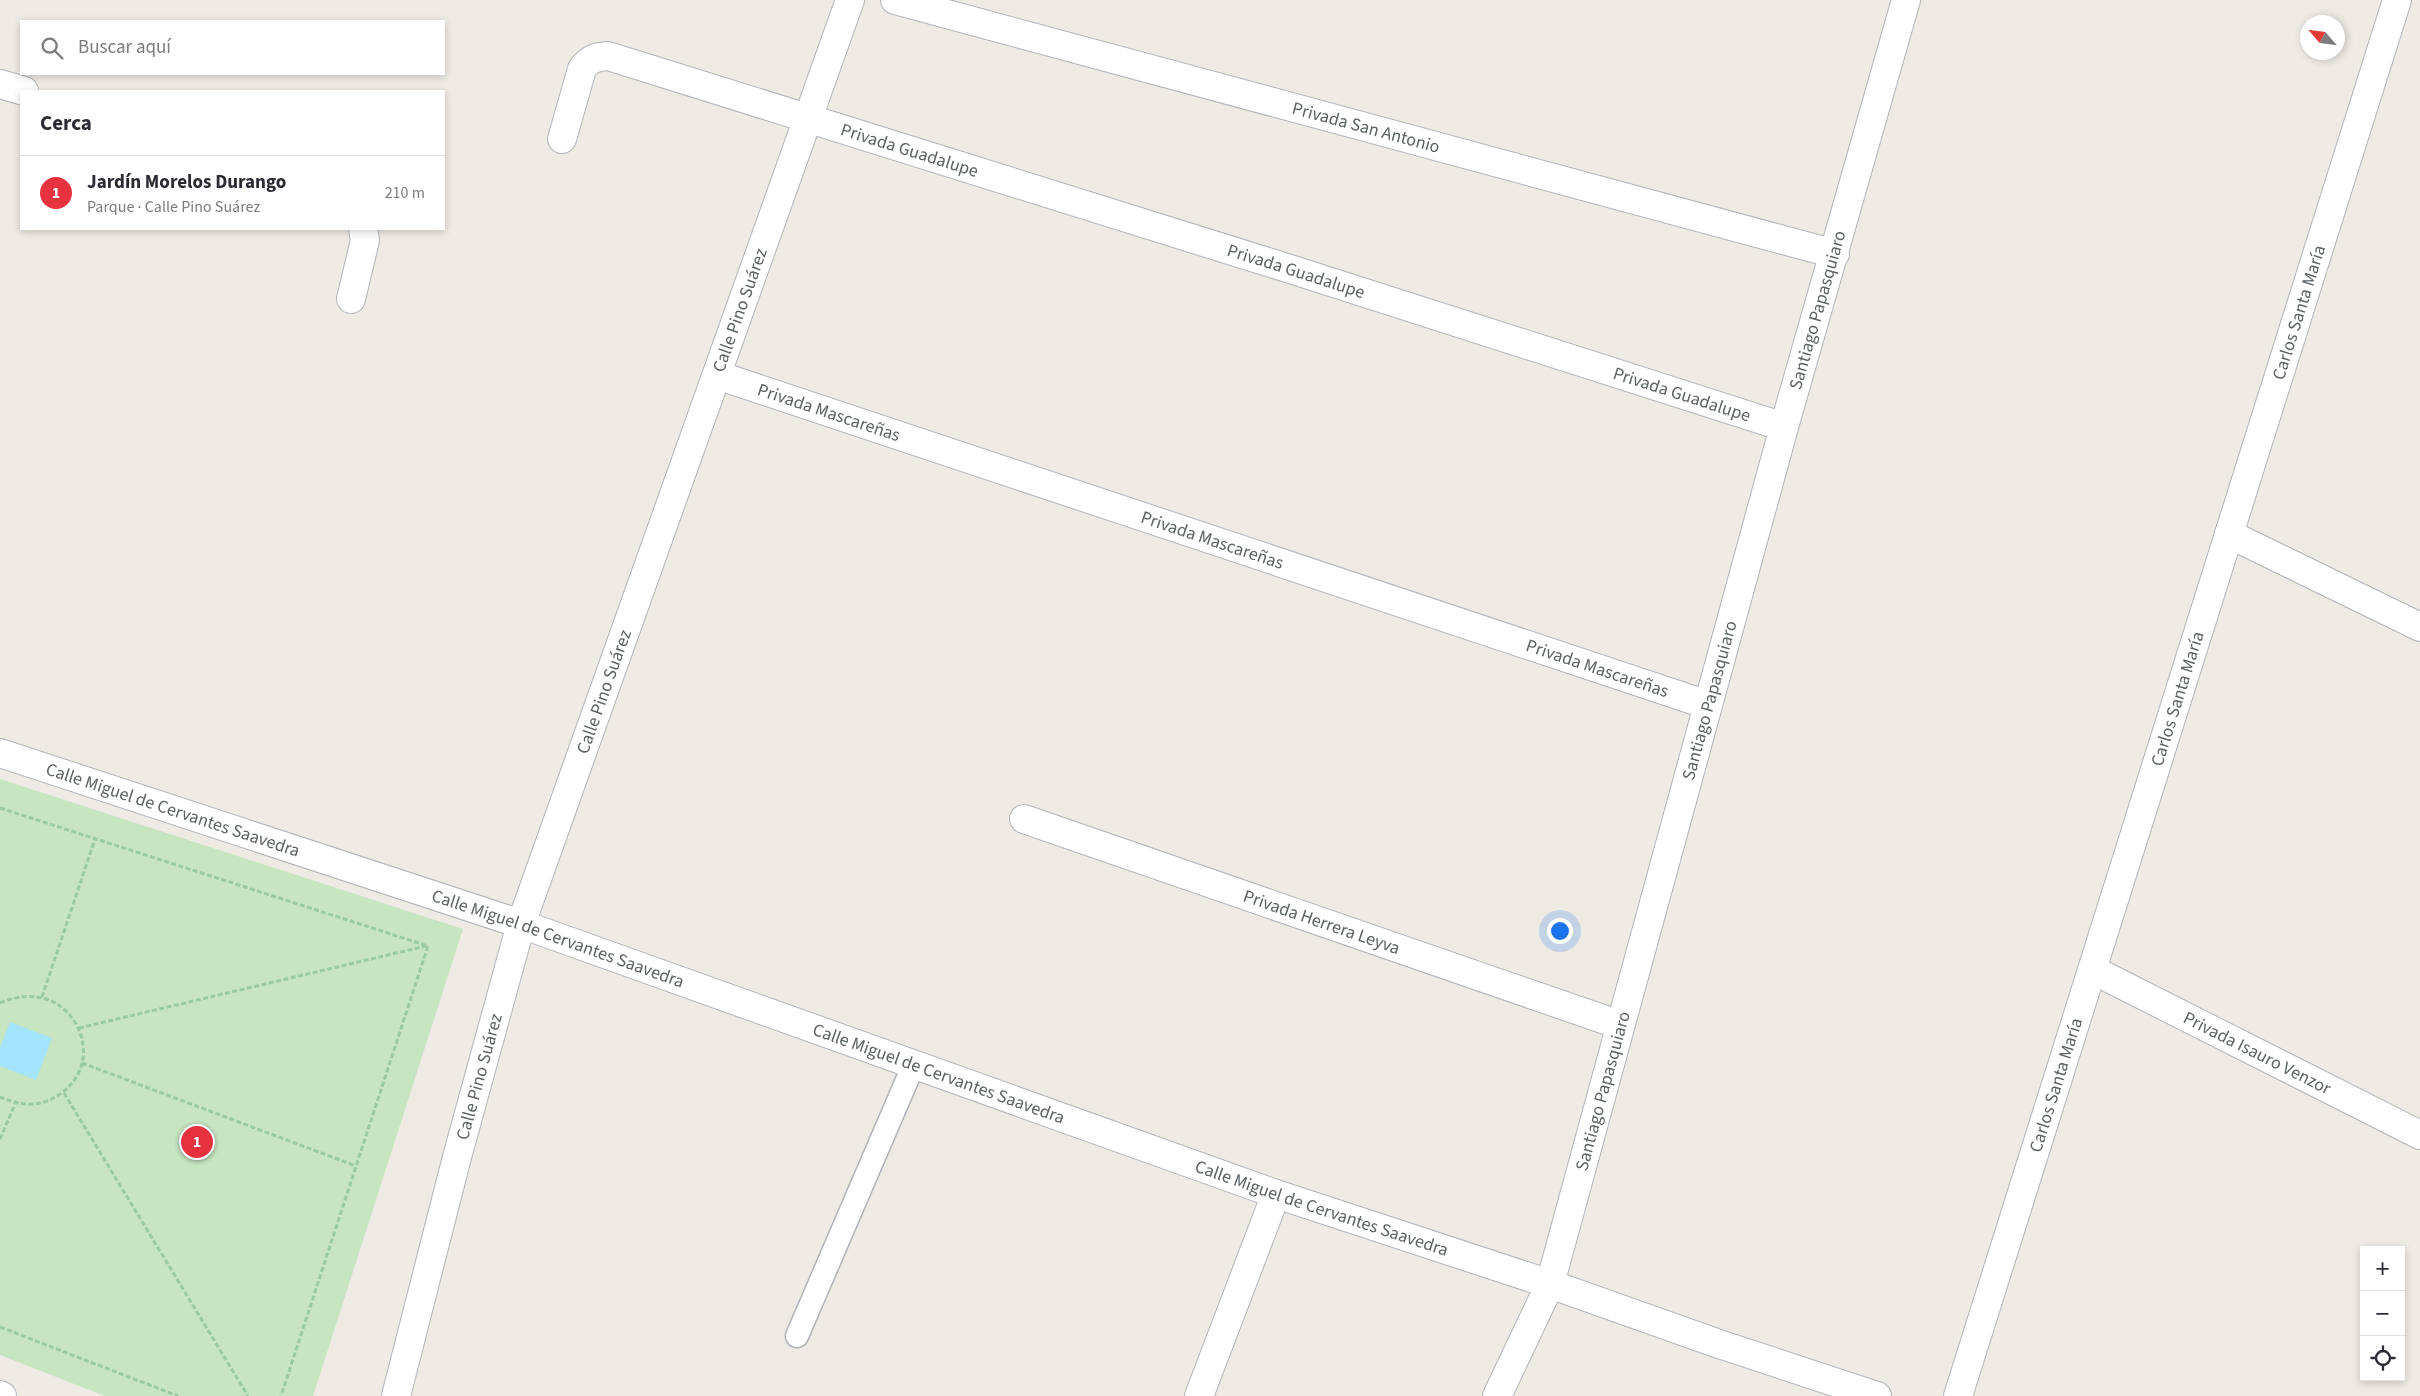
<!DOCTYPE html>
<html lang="es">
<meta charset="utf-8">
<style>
:root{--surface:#fff;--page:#f7f7f7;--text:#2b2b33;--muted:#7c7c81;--line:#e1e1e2;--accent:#e6323e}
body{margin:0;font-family:"Source Sans 3",sans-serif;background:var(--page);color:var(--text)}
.controls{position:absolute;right:15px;bottom:15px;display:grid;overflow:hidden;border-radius:0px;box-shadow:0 2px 8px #0003}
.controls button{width:45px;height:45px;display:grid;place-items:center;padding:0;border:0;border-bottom:1px solid var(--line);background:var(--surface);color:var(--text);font:25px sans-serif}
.compass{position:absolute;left:2300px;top:15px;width:45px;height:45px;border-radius:50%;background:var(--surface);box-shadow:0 2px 8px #0003;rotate:298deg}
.you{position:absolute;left:1559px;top:930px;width:18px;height:18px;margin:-12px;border:4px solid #fff;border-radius:50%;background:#1a73e8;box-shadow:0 0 0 8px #1a73e833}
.badge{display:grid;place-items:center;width:32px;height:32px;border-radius:50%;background:var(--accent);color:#fff;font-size:16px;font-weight:700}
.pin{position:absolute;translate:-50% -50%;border:2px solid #fff;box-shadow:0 1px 5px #0006}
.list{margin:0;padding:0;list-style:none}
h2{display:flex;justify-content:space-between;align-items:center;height:65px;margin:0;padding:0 20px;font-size:21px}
h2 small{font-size:16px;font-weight:400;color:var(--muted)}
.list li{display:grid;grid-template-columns:32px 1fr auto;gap:15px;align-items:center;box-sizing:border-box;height:75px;padding:0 20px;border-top:1px solid var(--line)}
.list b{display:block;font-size:19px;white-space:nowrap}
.list p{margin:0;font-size:16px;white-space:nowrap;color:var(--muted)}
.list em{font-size:16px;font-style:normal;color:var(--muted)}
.icon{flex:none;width:28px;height:28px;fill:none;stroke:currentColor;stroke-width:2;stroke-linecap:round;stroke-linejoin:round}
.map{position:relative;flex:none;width:2420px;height:1396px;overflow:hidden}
.search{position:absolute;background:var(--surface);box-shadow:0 2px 8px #0003;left:20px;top:20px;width:425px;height:55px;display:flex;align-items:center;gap:12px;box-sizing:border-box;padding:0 18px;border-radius:0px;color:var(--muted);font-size:19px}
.panel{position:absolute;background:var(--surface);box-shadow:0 2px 8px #0003;left:20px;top:90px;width:425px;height:140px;border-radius:0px}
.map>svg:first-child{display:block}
.green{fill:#c6e5c0}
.water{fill:#a4e4fd}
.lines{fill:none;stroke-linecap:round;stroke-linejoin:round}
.service-casing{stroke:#b1b5b9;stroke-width:25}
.minor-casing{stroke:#b1b5b9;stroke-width:30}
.tertiary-casing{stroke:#b1b5b9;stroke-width:30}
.path{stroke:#9bc9a2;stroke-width:3;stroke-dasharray:5 2.5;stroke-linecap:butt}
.service{stroke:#fff;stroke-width:22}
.minor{stroke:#fff;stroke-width:28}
.tertiary{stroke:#fff;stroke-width:28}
.labels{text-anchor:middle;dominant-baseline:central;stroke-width:4;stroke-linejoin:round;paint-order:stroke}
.street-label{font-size:18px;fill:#5c6164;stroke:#fff}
</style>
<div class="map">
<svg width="2420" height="1396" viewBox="0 0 2420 1396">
<rect width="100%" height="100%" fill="#eeeae4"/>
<!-- green -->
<path class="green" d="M0,779l463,150 -150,467h-208l-105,-41z"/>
<!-- water -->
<path class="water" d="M10,1022l42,16 -16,42 -36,-14v-18z"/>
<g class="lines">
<defs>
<path id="service" d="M797,1336l117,-272"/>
<g id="minor">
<path id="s1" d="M895,0l940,254"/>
<path d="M0,84l24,7"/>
<path id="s2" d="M562,139l20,-70c7,-10 14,-12 26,-13l679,212 497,159"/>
<path d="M351,299l14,-59 -2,-11"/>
<path id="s3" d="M717,375l991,330"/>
<path d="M2229,534l191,93"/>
<path id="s4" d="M0,753l521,171 755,270 274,90 169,60 158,52"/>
<path id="s5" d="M1024,819l596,206"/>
<path id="s6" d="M2093,970l327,165"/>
<path d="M0,1395l2,1"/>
<path d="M1199,1396l77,-202"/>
<path id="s7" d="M1497,1396l53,-112 234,-857 122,-427"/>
<path id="s8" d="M1958,1396l439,-1396"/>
</g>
<g id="tertiary">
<path id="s9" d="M396,1396l61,-239 64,-233 329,-924"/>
</g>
</defs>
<!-- service casing -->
<use href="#service" class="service-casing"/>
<!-- minor casing -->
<use href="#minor" class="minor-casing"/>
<!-- tertiary casing -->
<use href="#tertiary" class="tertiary-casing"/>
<!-- path -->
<path class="path" d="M0,808l428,138 -147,450
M42,997l53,-158
M0,1003c72,-32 115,61 55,94 -18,11 -36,8 -55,0
M79,1028l347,-82
M82,1063l274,103
M64,1093l184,303
M0,1139l15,-35
M0,1327l178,69"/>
<!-- service -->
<use href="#service" class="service"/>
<!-- minor -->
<use href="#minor" class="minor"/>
<!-- tertiary -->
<use href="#tertiary" class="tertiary"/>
</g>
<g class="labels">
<!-- street labels -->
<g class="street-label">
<text stroke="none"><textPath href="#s1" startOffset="488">Privada San Antonio</textPath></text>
<text stroke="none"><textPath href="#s2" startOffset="419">Privada Guadalupe</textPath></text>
<text stroke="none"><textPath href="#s2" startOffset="824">Privada Guadalupe</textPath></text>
<text stroke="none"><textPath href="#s9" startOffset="1140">Calle Pino Suárez</textPath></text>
<text stroke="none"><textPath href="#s7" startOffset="1134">Santiago Papasquiaro</textPath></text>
<text stroke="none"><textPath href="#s8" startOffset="1136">Carlos Santa María</textPath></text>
<text stroke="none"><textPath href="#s2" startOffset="1229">Privada Guadalupe</textPath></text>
<text stroke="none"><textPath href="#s3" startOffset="118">Privada Mascareñas</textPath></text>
<text stroke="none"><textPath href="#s3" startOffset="522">Privada Mascareñas</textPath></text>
<text stroke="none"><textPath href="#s3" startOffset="928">Privada Mascareñas</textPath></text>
<text stroke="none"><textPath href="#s9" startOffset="735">Calle Pino Suárez</textPath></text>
<text stroke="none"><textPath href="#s8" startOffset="731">Carlos Santa María</textPath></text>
<text stroke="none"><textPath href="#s7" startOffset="729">Santiago Papasquiaro</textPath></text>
<text stroke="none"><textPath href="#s4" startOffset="182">Calle Miguel de Cervantes Saavedra</textPath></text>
<text stroke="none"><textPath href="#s5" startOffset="315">Privada Herrera Leyva</textPath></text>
<text stroke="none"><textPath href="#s4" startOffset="588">Calle Miguel de Cervantes Saavedra</textPath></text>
<text stroke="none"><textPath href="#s6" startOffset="184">Privada Isauro Venzor</textPath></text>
<text stroke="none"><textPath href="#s4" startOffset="992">Calle Miguel de Cervantes Saavedra</textPath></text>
<text stroke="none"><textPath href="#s9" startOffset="330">Calle Pino Suárez</textPath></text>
<text stroke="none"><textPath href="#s8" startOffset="326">Carlos Santa María</textPath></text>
<text stroke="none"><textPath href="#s7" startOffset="324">Santiago Papasquiaro</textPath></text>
<text stroke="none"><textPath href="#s4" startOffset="1398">Calle Miguel de Cervantes Saavedra</textPath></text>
</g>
</g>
</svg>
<div class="controls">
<button>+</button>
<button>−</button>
<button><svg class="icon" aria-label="locate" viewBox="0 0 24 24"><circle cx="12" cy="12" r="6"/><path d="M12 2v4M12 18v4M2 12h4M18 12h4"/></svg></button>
</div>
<svg class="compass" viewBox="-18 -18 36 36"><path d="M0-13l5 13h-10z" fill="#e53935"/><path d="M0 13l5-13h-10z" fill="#7c7c81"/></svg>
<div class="you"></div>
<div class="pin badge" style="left:197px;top:1142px">1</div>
<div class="search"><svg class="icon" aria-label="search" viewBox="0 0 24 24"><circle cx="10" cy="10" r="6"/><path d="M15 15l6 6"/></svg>Buscar aquí</div>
<section class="panel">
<h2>Cerca<small></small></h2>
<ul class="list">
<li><span class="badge">1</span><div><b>Jardín Morelos Durango</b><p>Parque · Calle Pino Suárez</p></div><em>210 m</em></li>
</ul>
</section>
</div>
